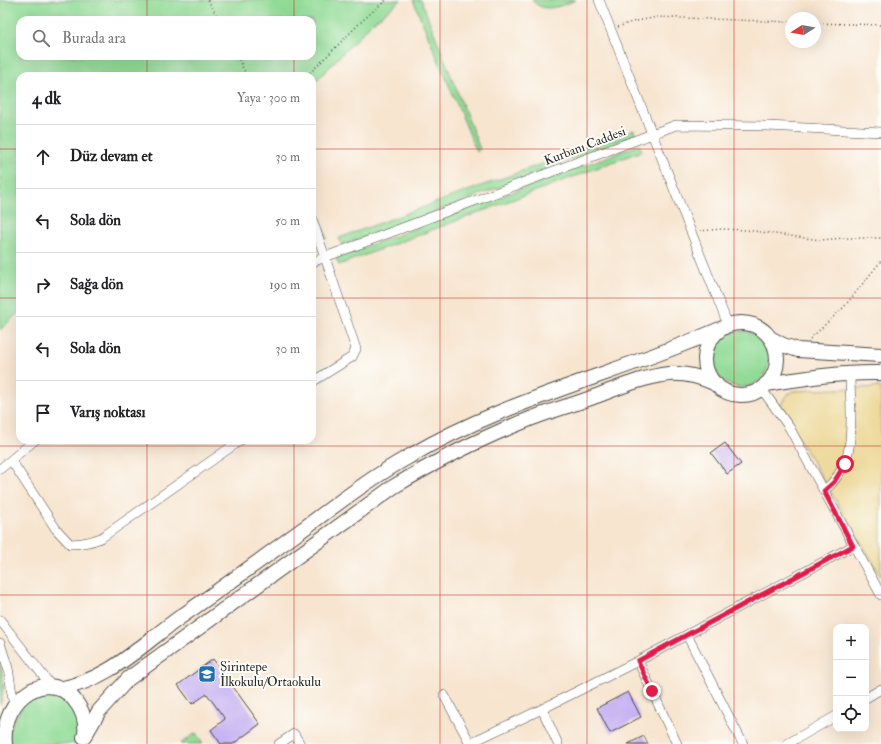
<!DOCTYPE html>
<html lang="tr">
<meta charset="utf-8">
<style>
:root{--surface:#fff;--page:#f2f2f2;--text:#202124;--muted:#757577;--line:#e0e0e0}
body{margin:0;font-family:"IM FELL Double Pica",serif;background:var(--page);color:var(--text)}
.controls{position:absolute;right:12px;bottom:12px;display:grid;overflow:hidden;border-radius:8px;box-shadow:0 4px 16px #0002}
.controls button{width:36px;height:36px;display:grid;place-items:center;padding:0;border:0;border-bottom:1px solid var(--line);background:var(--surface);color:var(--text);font:20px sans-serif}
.compass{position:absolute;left:785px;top:12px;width:36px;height:36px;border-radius:50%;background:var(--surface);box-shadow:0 4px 16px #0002;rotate:259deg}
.stop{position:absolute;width:12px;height:12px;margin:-9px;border:3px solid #e11d48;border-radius:50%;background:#fff}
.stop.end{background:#e11d48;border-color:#fff;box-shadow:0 1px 4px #0008}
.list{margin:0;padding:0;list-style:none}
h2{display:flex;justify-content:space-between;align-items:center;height:52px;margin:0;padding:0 16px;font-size:17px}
h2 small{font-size:13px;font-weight:400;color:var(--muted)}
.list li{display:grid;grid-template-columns:26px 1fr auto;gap:12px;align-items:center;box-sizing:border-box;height:64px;padding:0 16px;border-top:1px solid var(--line)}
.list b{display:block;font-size:15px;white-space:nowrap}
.list em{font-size:13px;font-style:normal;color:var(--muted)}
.icon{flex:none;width:22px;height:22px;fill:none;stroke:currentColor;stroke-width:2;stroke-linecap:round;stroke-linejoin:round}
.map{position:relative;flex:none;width:881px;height:744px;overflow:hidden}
.search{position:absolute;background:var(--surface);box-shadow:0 4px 16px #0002;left:16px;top:16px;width:300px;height:44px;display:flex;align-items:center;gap:10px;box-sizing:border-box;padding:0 14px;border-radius:12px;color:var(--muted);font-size:15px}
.panel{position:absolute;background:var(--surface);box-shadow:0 4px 16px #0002;left:16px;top:72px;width:300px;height:372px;border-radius:12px}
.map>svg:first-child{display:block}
.green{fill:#91db96;stroke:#5e8360;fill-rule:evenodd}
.sand{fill:#eeda9e;stroke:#8c8264}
.building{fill:#c4aff2}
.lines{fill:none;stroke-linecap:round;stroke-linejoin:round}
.minor-casing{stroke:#4a4744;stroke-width:10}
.highway-casing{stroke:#4a4744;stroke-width:16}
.path{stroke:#4a4744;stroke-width:1.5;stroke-dasharray:1 3;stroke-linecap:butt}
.minor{stroke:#fff;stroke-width:9}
.highway{stroke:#fff;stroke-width:14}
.route{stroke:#e11d48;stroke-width:5}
.grid{fill:none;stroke:#d62828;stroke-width:1;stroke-opacity:0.55}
.labels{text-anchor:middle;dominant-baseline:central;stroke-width:4;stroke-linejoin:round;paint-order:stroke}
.street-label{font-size:13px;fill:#2b2b2b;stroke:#fdfcf7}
.poi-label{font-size:13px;fill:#2b2b2b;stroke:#fdfcf7;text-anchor:start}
</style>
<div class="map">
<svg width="881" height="744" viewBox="0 0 881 744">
<rect width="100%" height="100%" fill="#fdfcf7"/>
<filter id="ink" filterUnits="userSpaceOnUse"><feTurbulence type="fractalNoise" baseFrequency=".025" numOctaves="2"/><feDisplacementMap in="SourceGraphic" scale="8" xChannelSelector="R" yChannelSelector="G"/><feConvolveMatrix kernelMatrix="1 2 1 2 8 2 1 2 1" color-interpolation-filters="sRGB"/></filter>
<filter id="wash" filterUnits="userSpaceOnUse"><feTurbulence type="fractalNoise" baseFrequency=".012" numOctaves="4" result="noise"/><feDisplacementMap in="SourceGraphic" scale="16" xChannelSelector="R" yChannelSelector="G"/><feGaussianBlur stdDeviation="0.9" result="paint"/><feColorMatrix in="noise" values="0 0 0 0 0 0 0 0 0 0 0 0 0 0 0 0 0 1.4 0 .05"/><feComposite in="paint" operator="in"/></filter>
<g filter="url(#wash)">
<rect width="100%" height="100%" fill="#f7e5d0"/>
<!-- green -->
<path class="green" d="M0,0h401l-28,22 -61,63v-9h-292v235l-20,19zM20,20h292v36h-292z
M413,0h8l59,149 -3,3z
M532,0h44c-14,5 -32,15 -44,0z
M634,130l1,5 -187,72 -106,38 -3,-7z
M639,145l3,6 -303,114 -3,-7z
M312,196l15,42 -15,6z
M713 359a28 28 0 1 1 56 0a28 28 0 1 1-56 0Z
M0,662c4,14 5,29 0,43z
M51,692c5,3 13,6 17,10 11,11 14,28 8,42h-65l-3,-11 19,-37z
M196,733l7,11h-23z"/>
<!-- sand -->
<path class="sand" d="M881,387v189l-101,-169 5,-10 8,-6z"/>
<g id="blocks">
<!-- building -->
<path class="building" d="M725,443l16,21 -14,10 -16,-21z
M213,659l47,65 -27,20h-12l-10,-14 14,-11 -18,-25 -15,10 -14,-19z
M628,692l13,25 -31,16 -13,-25z
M644,736l4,8h-20z"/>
</g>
</g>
<g filter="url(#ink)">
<use href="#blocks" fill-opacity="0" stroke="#4a4744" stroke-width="1"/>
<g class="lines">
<defs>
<path id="minor" d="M599,0l129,325
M312,219l44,130 -4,8 -40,25
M312,262l364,-137 92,1 113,6
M761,388l28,39 92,168
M11,460l45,69 14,15c12,0 21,-2 31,-6l140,-98
M0,469l35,-29
M824,491c25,-22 27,-43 27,-75 0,-14 -1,-29 -1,-43
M0,620l52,67
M687,635l56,109
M0,643l8,25 5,32
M638,661l39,83
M444,695l26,48 -2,1
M866,698l15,-9
M542,709l96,-48 215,-115
M279,744l15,-10 6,10
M470,744v-1l72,-34 16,35
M787,744l49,-28"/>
<path id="highway" d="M705 359a36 36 0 1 1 72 0a36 36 0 1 1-72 0Z
M770,338l13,7 15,5 83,5
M766,384c39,-6 76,-12 115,-11
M59,689c50,-9 81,-43 120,-71 42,-29 83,-59 124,-89 35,-26 69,-52 107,-73 97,-57 208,-82 310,-127
M84,737l15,-26 29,-32 265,-192c42,-25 86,-48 132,-66 22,-9 44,-15 66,-23 25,-9 51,-21 78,-24 17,-1 32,3 47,10
M5,744c-5,-46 46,-81 73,-39 6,9 8,19 7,29"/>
</defs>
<!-- minor casing -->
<use href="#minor" class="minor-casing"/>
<!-- highway casing -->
<use href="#highway" class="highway-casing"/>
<!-- path -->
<path class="path" d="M208,0l11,20
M815,23l66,2
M618,27l14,-5 25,-5 134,5
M237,56l10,20
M307,76l56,-56 23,-20
M700,231l21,-2 25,1 74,10 24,-2h37
M810,339l34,-32 37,-46"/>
<!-- minor -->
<use href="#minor" class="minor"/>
<!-- highway -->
<use href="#highway" class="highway"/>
</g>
</g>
<g class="lines" filter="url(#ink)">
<!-- route -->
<path class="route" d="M652,691l-14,-30 215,-115 -29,-55 10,-9 11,-18"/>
</g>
<!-- grid -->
<path class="grid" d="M147,0v20M294,0v20M440,0v744M587,0v744M734,0v744M147,56v20M294,56v20M0,149h20M312,149h569M0,298h20M312,298h569M147,440v304M294,440v304M0,446h881M0,595h881"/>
<!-- icons -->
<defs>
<symbol id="school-square" viewBox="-11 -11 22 22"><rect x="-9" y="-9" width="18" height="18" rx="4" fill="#1f6fb2" stroke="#fdfcf7"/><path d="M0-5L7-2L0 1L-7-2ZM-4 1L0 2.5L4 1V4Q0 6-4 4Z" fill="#fff"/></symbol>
</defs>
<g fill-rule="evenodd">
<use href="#school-square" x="197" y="664" width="20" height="20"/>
</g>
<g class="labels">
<!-- street labels -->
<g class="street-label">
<text transform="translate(585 146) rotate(-21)">Kurbanı Caddesi</text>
</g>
<!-- poi labels -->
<g class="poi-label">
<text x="220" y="667">Şirintepe<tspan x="220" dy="15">İlkokulu/Ortaokulu</tspan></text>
</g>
</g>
</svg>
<div class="controls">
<button>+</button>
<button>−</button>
<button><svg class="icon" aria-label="locate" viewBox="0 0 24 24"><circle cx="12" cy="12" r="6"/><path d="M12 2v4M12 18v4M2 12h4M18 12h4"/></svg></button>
</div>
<svg class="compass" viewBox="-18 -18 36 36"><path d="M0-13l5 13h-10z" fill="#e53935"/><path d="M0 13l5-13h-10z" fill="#757577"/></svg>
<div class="stop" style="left:845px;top:464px"></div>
<div class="stop end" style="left:652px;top:691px"></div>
<div class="search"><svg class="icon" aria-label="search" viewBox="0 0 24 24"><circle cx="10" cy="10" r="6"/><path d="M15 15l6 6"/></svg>Burada ara</div>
<section class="panel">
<h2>4 dk<small>Yaya · 300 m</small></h2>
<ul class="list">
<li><svg class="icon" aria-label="ahead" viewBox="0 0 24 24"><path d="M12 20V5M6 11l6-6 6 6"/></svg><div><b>Düz devam et</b></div><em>30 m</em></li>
<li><svg class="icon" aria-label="left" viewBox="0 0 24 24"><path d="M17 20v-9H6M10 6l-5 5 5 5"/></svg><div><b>Sola dön</b></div><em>50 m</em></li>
<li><svg class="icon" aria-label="right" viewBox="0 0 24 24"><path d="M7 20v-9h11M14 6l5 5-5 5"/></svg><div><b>Sağa dön</b></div><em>190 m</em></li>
<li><svg class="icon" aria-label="left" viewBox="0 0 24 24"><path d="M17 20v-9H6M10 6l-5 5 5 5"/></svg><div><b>Sola dön</b></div><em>30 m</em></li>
<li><svg class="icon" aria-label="arrive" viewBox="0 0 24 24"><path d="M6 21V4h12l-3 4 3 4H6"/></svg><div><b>Varış noktası</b></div></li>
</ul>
</section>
</div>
